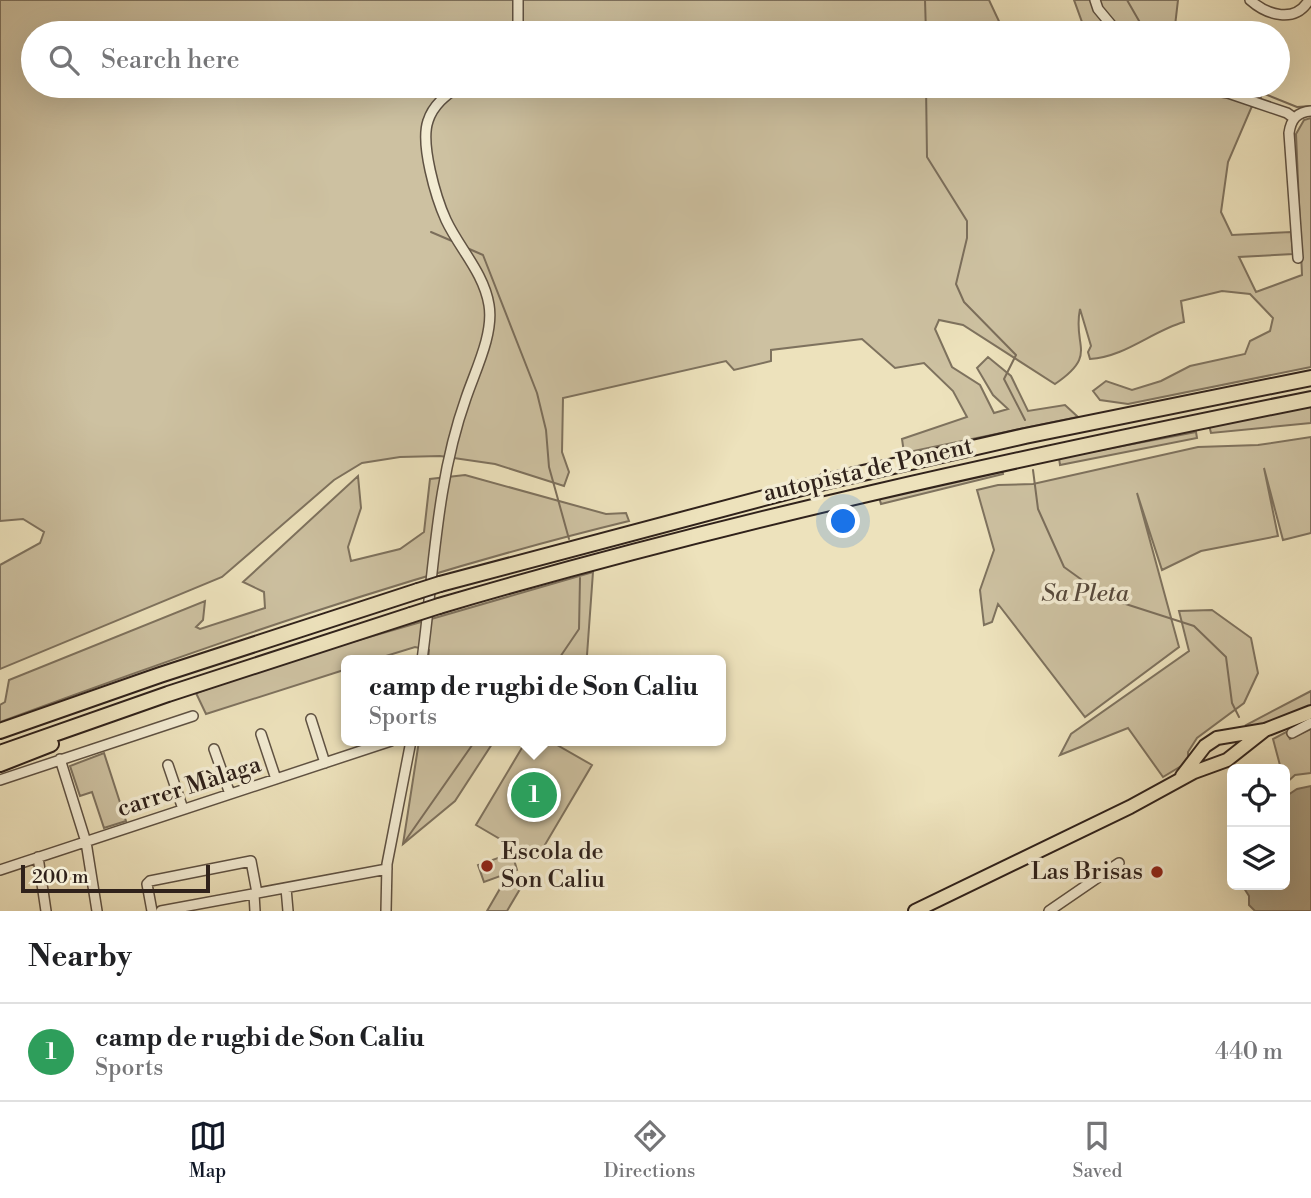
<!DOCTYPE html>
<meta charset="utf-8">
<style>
:root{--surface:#fff;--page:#f2f2f2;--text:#202124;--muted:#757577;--line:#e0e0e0;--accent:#111827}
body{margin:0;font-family:"Libre Bodoni",serif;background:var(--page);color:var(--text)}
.controls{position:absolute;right:21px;bottom:21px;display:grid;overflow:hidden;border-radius:10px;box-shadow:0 7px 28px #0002}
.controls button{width:63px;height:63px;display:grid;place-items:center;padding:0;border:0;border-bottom:2px solid var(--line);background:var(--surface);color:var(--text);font:35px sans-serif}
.scale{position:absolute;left:21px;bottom:18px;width:189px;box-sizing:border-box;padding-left:7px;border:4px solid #30221b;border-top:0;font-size:19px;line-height:24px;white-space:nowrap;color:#30221b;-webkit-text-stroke:5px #f3ecd3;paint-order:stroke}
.you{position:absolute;left:844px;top:522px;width:24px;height:24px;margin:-18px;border:5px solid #fff;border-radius:50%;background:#1a73e8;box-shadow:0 0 0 10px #1a73e833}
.badge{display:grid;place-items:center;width:46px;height:46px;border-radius:50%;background:var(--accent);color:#fff;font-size:23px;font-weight:700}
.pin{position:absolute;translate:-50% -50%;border:4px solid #fff;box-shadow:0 2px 7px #0006}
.popup{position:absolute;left:341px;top:655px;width:385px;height:91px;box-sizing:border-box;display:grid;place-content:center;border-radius:10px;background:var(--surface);filter:drop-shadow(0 2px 5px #0005);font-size:23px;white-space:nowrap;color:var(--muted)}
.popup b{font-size:26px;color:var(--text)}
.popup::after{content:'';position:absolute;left:50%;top:100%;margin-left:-14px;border:14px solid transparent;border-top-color:var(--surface)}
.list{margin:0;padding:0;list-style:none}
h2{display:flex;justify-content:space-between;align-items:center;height:91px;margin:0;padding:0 28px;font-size:30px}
h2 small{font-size:23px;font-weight:400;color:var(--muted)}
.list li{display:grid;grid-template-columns:46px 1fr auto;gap:21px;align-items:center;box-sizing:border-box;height:98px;padding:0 28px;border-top:2px solid var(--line)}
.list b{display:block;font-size:26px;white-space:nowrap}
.list p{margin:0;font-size:23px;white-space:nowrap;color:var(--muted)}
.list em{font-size:23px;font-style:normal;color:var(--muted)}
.icon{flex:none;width:38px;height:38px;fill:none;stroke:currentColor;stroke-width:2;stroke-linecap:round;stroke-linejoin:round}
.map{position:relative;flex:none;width:1311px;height:911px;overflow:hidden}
.search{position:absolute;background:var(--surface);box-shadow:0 7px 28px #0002;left:21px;right:21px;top:21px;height:77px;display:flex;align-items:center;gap:18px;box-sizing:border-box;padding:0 24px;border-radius:38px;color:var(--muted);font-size:26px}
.sheet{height:189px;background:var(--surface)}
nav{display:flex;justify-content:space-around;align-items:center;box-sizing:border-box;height:98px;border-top:2px solid var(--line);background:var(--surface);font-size:19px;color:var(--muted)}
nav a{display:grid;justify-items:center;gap:4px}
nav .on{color:var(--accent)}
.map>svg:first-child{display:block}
.green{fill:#cdc1a1;stroke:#7e725e;stroke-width:2}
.water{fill:#ada185;stroke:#7b6e5b;stroke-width:2}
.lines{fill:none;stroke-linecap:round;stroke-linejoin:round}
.stream{stroke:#7b6e5b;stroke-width:2}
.minor-casing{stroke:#5f5243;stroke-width:12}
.major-casing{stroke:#30221b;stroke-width:16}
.highway-casing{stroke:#30221b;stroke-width:18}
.minor{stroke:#f3ecd3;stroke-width:9}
.major{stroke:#ede2bc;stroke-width:12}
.highway{stroke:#ede2bc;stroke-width:14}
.highway-bridge-casing{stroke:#30221b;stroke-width:18;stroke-linecap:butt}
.highway-bridge{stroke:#ede2bc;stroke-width:14}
.poi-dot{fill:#8f2418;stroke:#f3ecd3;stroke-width:2.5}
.labels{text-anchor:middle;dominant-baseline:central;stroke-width:7;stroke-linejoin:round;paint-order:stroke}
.street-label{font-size:24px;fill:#30221b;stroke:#f3ecd3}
.park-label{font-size:24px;font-style:italic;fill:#574a3c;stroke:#f3ecd3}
.poi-label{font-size:24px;fill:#30221b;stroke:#f3ecd3;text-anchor:start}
</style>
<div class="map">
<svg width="1311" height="911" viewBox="0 0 1311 911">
<rect width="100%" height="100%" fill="#ede2bc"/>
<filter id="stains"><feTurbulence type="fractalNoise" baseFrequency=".00286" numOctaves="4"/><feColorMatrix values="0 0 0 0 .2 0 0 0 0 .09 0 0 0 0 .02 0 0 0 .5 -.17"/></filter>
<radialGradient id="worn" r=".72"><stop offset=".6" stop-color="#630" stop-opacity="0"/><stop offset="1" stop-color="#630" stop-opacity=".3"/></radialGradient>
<!-- green -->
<path class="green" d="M0,0h989l15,32 16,1h-987v53h1232l-8,22 -5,-2 -24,56 -7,50 11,23 59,-3 2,22 -54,3 17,35 46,-17 -6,-141 8,-14 7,-2v249l-183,37 -28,-4 -7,-9 13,-10 26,9 29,-9 29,-15 55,-12 5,-13 20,-10 3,-13 -23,-24 -28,-3 -41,10 3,21c-32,9 -59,35 -94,37l-2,-7 3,-6 -11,-37c-8,38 19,45 -25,75l-92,-59 -24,-5 -4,9 17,38 28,18 14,28 14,-4 -15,-14 -16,-27 11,-11 23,19 17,35 37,-6 13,12 -174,36 -2,-14 65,-22 -14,-26 -29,-28 -29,5 -33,-29 -91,11v11l-37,9 -8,-9 -163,37 -1,54 7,20 -5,14 -69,-22 -55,-8 -40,1 -38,6 -28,17 -112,97 -222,92v-104l40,-22 4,-11 -21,-13 -23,2z
M1074,0h104l-3,26 41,7h-130z
M1311,405v18l-100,10 -2,-8z
M1196,432l1,6 -137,27 -1,-7z
M1311,437v96l-28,7 -19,-72 14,68 -77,15 -39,19 -25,-77 42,154 -94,70 -87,-113 -6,18 -8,3 -4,-35 14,-40 -17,-60 21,-5 35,-1 165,-37 60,-2z
M1002,469l1,5 -122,30 -2,-7z
M465,475l141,39 20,-1 3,8c-214,52 -423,125 -629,201v-17l5,-3 4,-22 196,-79 -2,19 -7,7 4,2 65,-21 -1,-16 -21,-10 115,-106 3,32 -13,39 3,14 49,-12 24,-17 6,-53z
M593,572l-6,83 -5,5h-154l1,-10 -14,-3 -42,13h-26v9l-141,45 -10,-21 111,-38z
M1212,610l39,28 7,35 -14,30 -47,35 -9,14v10l-25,15 -35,-49 -68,27 11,-21 118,-83 -10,-40z
M1311,691v16l-39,16 -24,5 -2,-3z
M1311,729v44l-16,2 -10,9v-15h-4l-8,-30 13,-7 4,7z
M419,741h75l-39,60 -52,43z
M526,741h24l42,24 -56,95 -60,-35z
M104,753l22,68 -22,7 -12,-36 -12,4 -10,-30z
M512,853l5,17 -33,12 -6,-17z
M505,880l15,9 -13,22h-20z"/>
<!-- water -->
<path class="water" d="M1311,786v125h-56l-6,-6v-9l-7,-11h43v-88l12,-8z"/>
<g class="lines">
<!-- stream -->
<path class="stream" d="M925,0l1,33
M1127,0l19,33
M926,86l1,71 40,64v17l-11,46 8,18 52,53 -12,24 21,41
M1245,86l52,21 14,-1
M431,232l21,9
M467,248l16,7 54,138 9,37 3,37 20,72
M1033,470l5,39 26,58 43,31 87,28 32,31 6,46 7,14
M558,660l21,-31 1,-51
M403,844l72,-103"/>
<defs>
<path id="minor" d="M1095,0l3,9 20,24
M1250,0c17,15 45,24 59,0
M513,33l5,-7v-26
M1187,86l41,7 59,20 7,5
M1298,258l-9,-125c2,-14 8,-21 22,-22
M422,660c12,-88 14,-178 44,-262 9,-27 28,-64 23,-93 -5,-32 -30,-57 -43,-85 -10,-22 -26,-76 -18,-99 5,-16 18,-26 31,-35
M311,719l14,44
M1292,733l19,-10
M261,734l15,45
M214,749l16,45
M60,759l26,83 11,69
M168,765l15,44
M0,780l193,-64
M38,857l8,54
M0,870l391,-129
M286,888l2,23
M254,894l1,17
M152,911l-5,-27 3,-3 101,-20 6,32
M161,911l226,-42
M386,911l1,-47 24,-123
M1049,911l70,-48"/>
<path id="major" d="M1182,776l23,-30 12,-8 48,-8 46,-18
M915,911l215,-104 64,-35 33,-12 38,-30"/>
<path id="highway" d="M440,584l388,-103 197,-45 286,-58
M439,606c288,-85 579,-148 872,-207
M0,731l160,-56 258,-84
M0,753l168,-59 243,-79
M0,764l51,-20"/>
</defs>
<!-- minor casing -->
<use href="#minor" class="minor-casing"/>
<!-- major casing -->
<use href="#major" class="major-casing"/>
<!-- highway casing -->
<use href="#highway" class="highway-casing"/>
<!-- minor -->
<use href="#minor" class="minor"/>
<!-- major -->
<use href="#major" class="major"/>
<!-- highway -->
<use href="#highway" class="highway"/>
<defs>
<path id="highway-bridge" d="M418,591l22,-7
M411,615l28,-9"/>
</defs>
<!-- highway-bridge casing -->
<use href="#highway-bridge" class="highway-bridge-casing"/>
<!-- highway-bridge -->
<use href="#highway-bridge" class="highway-bridge"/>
</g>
<!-- markers -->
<g class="poi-dot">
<circle cx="487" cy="866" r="7"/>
<circle cx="1157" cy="872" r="7"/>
</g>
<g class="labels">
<!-- street labels -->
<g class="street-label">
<text transform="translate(868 470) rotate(-13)">autopista de Ponent</text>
<text transform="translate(189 787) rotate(-18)">carrer Màlaga</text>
</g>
<!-- park labels -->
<g class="park-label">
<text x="1085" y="594">Sa Pleta</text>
</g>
<!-- poi labels -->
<g class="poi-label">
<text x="501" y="852">Escola de<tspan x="501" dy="28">Son Caliu</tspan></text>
<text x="1143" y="872" text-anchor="end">Las Brisas</text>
</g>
</g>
<rect width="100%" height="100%" filter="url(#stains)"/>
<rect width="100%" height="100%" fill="url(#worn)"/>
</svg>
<div class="controls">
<button><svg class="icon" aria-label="locate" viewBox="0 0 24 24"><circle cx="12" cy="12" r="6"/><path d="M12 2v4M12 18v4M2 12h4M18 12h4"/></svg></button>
<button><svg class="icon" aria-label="layers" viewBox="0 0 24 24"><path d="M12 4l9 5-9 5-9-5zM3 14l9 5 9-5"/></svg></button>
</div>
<div class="scale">200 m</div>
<div class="you"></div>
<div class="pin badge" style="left:534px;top:795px;background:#2e9e5b">1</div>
<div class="popup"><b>camp de rugbi de Son Caliu</b>Sports</div>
<div class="search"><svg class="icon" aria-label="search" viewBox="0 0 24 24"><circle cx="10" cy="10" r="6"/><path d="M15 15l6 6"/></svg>Search here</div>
</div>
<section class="sheet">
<h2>Nearby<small></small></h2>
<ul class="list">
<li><span class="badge" style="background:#2e9e5b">1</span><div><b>camp de rugbi de Son Caliu</b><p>Sports</p></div><em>440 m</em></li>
</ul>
</section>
<nav>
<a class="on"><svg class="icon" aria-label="map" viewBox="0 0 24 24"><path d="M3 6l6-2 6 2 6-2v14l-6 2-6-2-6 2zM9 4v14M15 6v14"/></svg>Map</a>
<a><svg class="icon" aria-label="directions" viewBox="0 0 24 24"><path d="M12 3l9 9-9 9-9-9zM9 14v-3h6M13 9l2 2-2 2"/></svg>Directions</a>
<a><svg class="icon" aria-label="saved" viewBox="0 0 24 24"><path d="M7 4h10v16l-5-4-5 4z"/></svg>Saved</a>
</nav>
